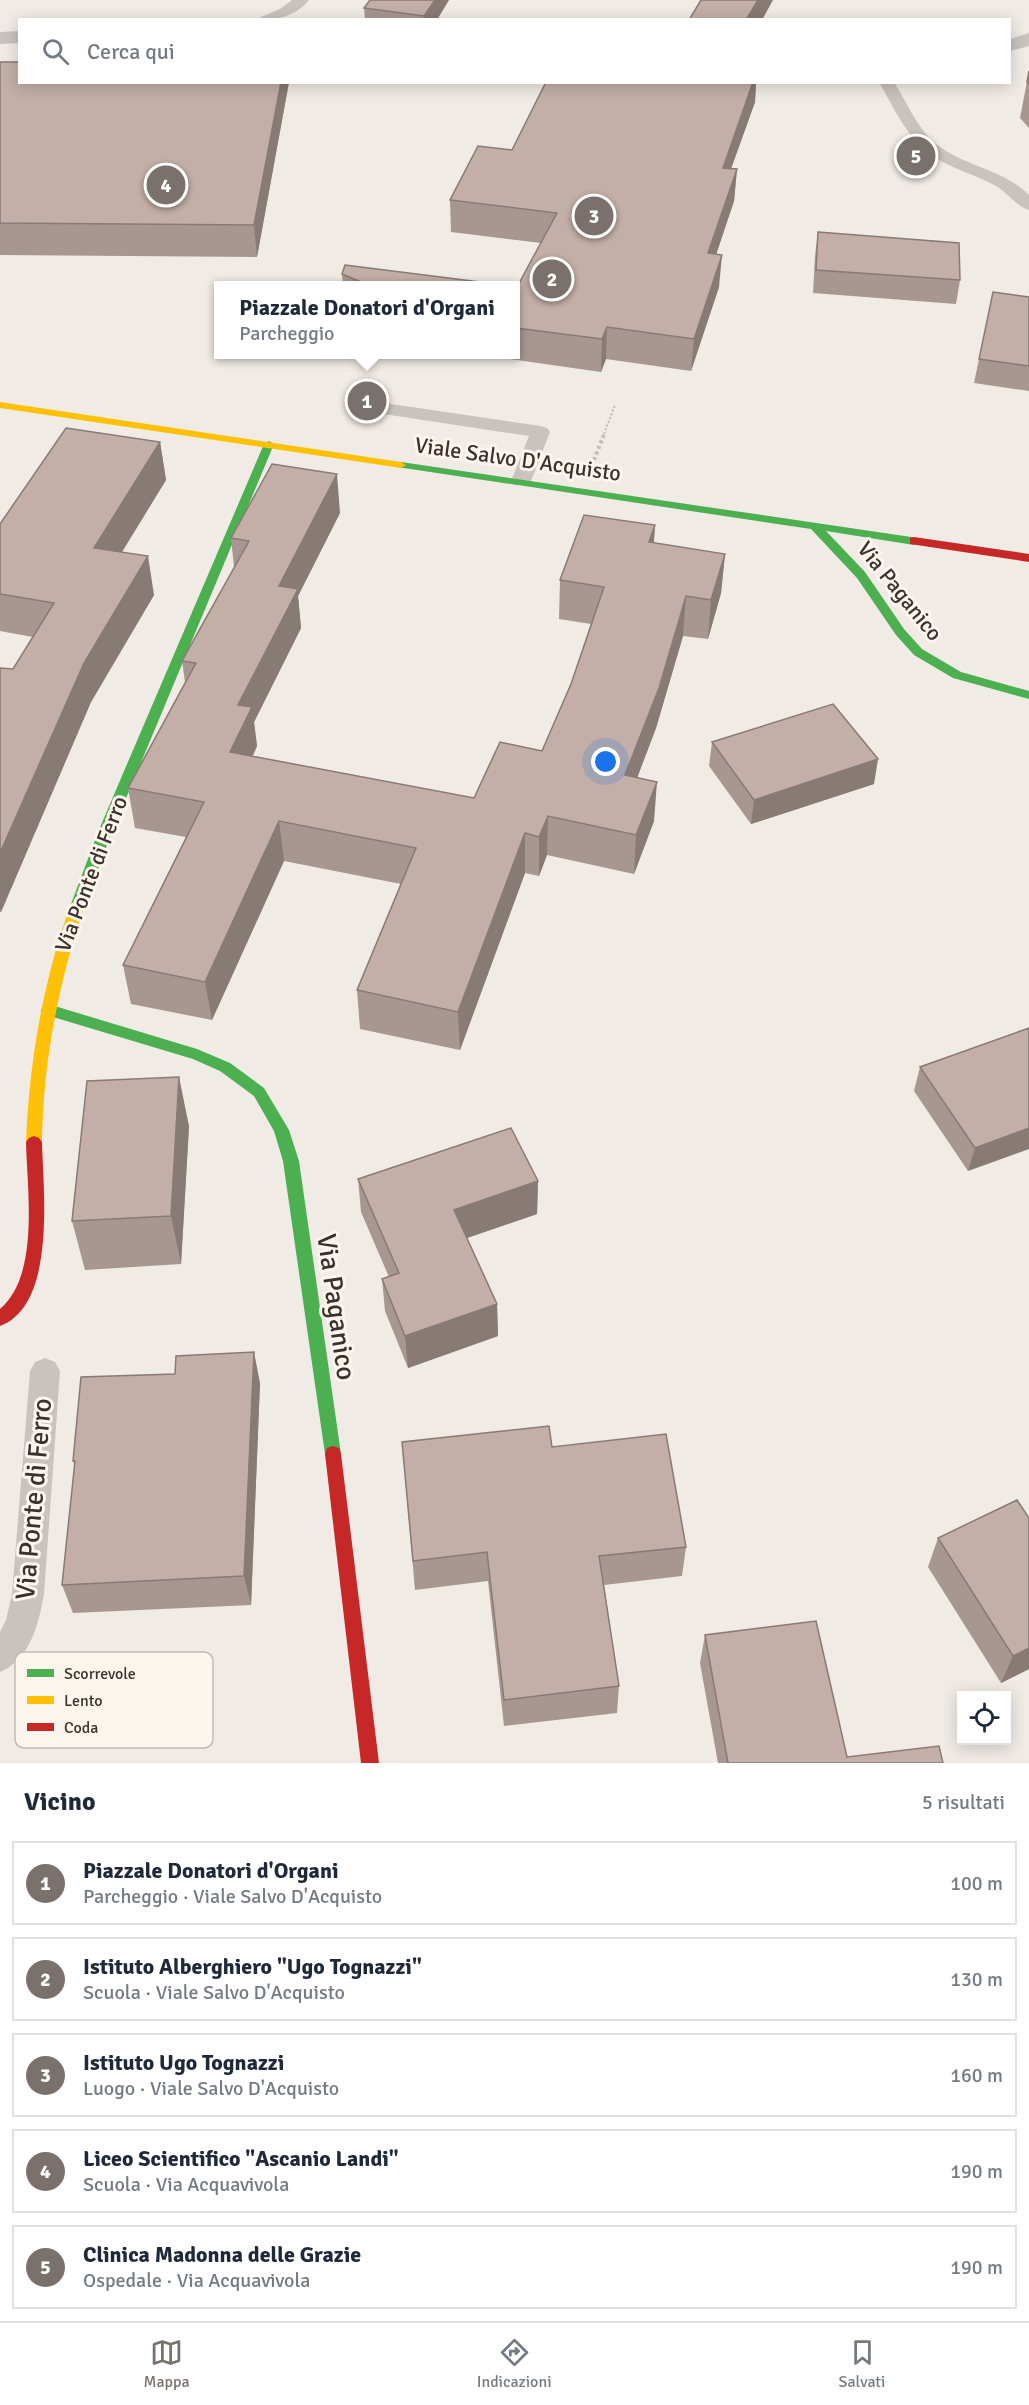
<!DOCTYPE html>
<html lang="it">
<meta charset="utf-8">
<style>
:root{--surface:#fff;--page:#f6f6f7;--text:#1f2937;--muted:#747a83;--line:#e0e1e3;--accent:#7a716c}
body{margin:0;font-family:Signika,sans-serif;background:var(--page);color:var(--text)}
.controls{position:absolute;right:18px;bottom:18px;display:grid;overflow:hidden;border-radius:0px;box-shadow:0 3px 15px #0003}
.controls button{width:54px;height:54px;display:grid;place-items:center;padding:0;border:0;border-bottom:2px solid var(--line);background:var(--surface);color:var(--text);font:30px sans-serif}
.you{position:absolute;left:606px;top:762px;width:21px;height:21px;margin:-15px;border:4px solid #fff;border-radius:50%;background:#1a73e8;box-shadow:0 0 0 9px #1a73e833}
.badge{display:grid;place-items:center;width:39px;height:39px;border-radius:50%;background:var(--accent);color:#fff;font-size:20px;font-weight:700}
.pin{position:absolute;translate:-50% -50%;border:3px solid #fff;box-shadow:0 2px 6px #0006}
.popup{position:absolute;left:214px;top:281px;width:306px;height:78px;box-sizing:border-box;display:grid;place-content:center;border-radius:0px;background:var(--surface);filter:drop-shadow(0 2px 4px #0005);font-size:20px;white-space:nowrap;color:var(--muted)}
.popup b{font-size:22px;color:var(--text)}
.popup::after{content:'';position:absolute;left:50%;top:100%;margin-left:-12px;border:12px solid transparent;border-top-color:var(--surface)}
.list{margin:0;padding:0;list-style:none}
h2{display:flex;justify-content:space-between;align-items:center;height:78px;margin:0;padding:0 24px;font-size:26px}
h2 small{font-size:20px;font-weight:400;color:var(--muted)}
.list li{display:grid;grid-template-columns:39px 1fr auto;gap:18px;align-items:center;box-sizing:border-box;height:84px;margin:0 12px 12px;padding:0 12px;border:2px solid var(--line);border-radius:0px}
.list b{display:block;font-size:22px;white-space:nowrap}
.list p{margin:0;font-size:20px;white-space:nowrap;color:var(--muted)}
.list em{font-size:20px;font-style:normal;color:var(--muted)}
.icon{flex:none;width:33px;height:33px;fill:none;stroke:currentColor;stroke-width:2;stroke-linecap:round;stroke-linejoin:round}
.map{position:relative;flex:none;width:1029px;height:1763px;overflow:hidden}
.search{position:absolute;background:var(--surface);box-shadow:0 3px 15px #0003;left:18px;right:18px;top:18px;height:66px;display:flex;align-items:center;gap:15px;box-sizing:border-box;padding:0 21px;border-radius:0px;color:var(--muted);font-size:22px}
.sheet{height:558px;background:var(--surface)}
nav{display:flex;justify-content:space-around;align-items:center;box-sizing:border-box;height:84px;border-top:2px solid var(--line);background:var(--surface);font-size:16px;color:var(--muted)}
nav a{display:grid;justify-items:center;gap:3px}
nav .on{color:var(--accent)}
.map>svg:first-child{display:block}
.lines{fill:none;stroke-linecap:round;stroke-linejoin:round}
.path-far1{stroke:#c2bbb6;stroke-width:2;stroke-dasharray:2 2;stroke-linecap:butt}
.path{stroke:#c2bbb6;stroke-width:4;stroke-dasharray:3 3;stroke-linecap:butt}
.lane{fill:#c9c3be;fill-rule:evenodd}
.street{fill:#c9c3be;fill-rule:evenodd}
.fast{fill:#4caf50;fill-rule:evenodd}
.slow{fill:#ffc107;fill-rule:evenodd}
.jam{fill:#c62828;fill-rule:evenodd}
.wall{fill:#a89690}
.shaded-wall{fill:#887a75}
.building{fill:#c3afa7;stroke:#887a75;stroke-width:1.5}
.labels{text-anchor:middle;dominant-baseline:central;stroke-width:6;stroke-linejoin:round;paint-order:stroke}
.street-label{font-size:22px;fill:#3b302b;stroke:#fbf5ee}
.near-street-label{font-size:27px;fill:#3b302b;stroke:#fbf5ee}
.key{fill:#fbf5ee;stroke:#c1bab4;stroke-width:1.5}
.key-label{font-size:16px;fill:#3b302b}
</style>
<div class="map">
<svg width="1029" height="1763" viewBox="0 0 1029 1763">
<rect width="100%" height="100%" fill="#f0ebe5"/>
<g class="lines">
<!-- path-far1 -->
<path class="path-far1" d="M604,434l11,-29"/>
<!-- path -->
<path class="path" d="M594,460l11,-28"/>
<!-- lane -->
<path class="lane" d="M292,0h17c-15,18 -33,20 -55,20l26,-11z
M879,82h15c14,22 24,49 46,65 28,20 64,23 89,48v15c-12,-3 -22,-18 -33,-24 -18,-10 -37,-15 -55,-25 -31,-17 -45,-49 -62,-79z
M364,400l176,26 7,2 3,4 -19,49 -3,4h-14l-3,-4 18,-45 -172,-26 -2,-4 2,-4z
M45,1358l10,4 5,9 -16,223c-5,29 -14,66 -44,78v-40l6,-12 6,-26 18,-223 5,-9z"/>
<!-- street -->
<path class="street" d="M20,31v12l-20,1v-12z
M1029,33v13l-19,5v-12z"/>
<!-- fast -->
<path class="fast" d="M269,441l5,3 -162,388 -27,72 -2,4h-10l-2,-4 27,-72 166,-388z
M401,462l517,76v6l-4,1 -88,-14 39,41 39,57 18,20 39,23 68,19v8l-76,-21 -39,-23 -18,-20 -39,-57 -46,-49 -414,-62 -1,-2z
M48,1004l149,45 33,14 34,25 25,42 10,31 42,293 -2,6 -6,2 -6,-2 -2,-6 -42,-293 -9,-30 -20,-35 -34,-25 -27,-12 -150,-45 -2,-4 2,-4z"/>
<!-- slow -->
<path class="slow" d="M0,402l401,60 5,3 -5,3 -401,-60z
M78,899l7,5c-26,78 -42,156 -43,238l-3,4 -5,2 -5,-2 -3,-4c3,-72 14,-143 36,-212 4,-9 6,-28 16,-31z"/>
<!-- jam -->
<path class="jam" d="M914,537l115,17v8l-119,-18v-6z
M34,1136l5,2 3,4c1,47 15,163 -42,184v-17c40,-34 27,-119 26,-167l3,-4z
M333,1446l6,2 2,6 38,309h-18l-36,-309 2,-6z"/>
</g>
<!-- wall -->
<path class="wall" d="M370,0l67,20h-72l-1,-12z
M0,62l20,20h269l-32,175 -257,-2z
M1029,71v57l-9,-10z
M546,82h210l-1,20 -24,67h6l-3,32 -18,53 3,33 -28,84 -85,-12 -5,13 -127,-18h42v-67h1l24,-44 -90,-11 -1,-32 62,-50z
M818,232l142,48 -4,24 -143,-11 2,-37z
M342,274l162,11h-161z
M1029,297v94l-55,-8 5,-24z
M160,442l6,38 -44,72 32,43 -63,107 -90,210h-1v-244l13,1 20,-32 -33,-6v-107z
M340,513l-42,83 3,32 -47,94 3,24 -4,10 221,42 68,-47 29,-67 20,-60 -32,-5 1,-39 95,-55 -1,18 71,11 -4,39 -13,46 -25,-3 -27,92 -19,50 17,43 -20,53 -87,-19 -8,21 -14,-3 -65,177 -100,-21 -3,-39 44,-106 -117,-23 -72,159 -81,-16 -8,-39 63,-128 -51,-9 -7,-40 57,-106 -3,-21 52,-94 -3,-29z
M712,742l162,42 -123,40 -42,-58z
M1029,1028l-61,143 -54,-80 6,-24z
M189,1126l-8,138 -96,6 -13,-49z
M358,1179l180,2 -1,33 -70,24 30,66 1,32 -90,32 -23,-57 -3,-32 7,-2 -28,-65z
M260,1383l-9,222 -178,8 -11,-28 13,-118 -2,-6z
M402,1442l150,5 134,100 -4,29 -78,9 15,101 -2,27 -113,13 -16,-145 -73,9z
M1029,1518v151l-28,14 -73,-116 10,-29z
M705,1635l142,122 96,6h-225l-18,-100z"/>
<!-- shaded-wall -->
<path class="shaded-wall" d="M435,0h14l-12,20h-13v-4z
M758,0h15l-11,20h-16z
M281,82h8l-32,175 -3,-32z
M753,82h3l-1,20 -35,97 3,-31z
M737,169l-3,32 -28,84 2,-32z
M722,255l-3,32 -28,84 3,-32z
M607,327l-1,32 -5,13 1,-33z
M160,442l6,38 -65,106 -7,-38z
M337,474l3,39 -42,83 3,32 -47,94 3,24 -22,45 -5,-39 8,-47 41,-119z
M655,525l-3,39 -3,-22z
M725,554l-4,39 -13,46 3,-39z
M148,556l6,39 -63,107 -90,210 -1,-4v-55l84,-190z
M686,596l-3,40 -27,92 -33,87 2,-40z
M878,759l-4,25 -123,40 3,-24z
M657,782l-3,39 -20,53 2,-39z
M548,816l-1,39 -8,21v-39z
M279,821l5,40 -72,159 -7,-38z
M525,833v40l-65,177 -2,-38z
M179,1077l10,49 -8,138 -10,-48z
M1029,1128v21l-61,22 7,-23z
M538,1181l-1,33 -82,28 -1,-32z
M497,1304l1,32 -90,32 -3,-32z
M254,1352l6,31 -9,222 -7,-29z
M1029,1648v21l-28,14 12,-27z"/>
<!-- building -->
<path class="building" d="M370,0h65l-11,16 -60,-8z
M701,0h57l-12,20h-57z
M0,62h20v20h261l-27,143 -254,-2z
M1029,71v13l-2,-2z
M546,82h207l-30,86 14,1 -29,84 14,2 -28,84 -87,-12 -5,12 -86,-11v-41h1l40,-74 -107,-13 28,-54 34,4z
M818,232l141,11 1,37 -144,-10z
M345,265l159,20h-136l-26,-11z
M993,292l36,5v69l-50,-7z
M66,428l94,14 -66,106 54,8 -64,107 -84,190v-185l13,1 41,-66 -54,-9v-70z
M272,464l65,10 -58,112 19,3 -60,116 14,2 -22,45 244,46 26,-56 42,9 29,-67 33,-97 -44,-7 24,-65 71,10 -6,17 76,12 -14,46 -25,-4 -27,92 -34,87 32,7 -21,53 -88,-19 -9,21 -14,-4 -67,179 -101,-22 59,-142 -137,-27 -74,161 -82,-17 81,-163 -76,-14 68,-125 -14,-2 67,-120 -18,-3z
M833,704l45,55 -124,41 -42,-58z
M1029,1028v100l-54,20 -55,-81z
M179,1077l-8,139 -99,5 15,-140z
M511,1128l27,53 -84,29 43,94 -92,32 -23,-57 17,-6 -41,-94z
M254,1352l-10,224 -182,9 13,-124h-2l8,-84 94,-3 1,-18z
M549,1426l3,21 114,-13 20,113 -87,9 20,130 -115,14 -17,-148 -74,9 -11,-119z
M1017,1500l12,18v130l-16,8 -75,-118z
M816,1621l31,136 92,-11 4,17h-215l-23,-128z"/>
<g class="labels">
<!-- street labels -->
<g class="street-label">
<text transform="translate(518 459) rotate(8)">Viale Salvo D'Acquisto</text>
<text transform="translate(900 591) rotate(51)">Via Paganico</text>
<text transform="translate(91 874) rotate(-69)">Via Ponte di Ferro</text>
</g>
<!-- near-street labels -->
<g class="near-street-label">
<text transform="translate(336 1307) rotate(82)">Via Paganico</text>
<text transform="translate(34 1499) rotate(-85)">Via Ponte di Ferro</text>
</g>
</g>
<!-- legend -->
<rect x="15" y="1652" width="198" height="96" rx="9" class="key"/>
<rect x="27" y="1669" width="27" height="8" fill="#4caf50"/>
<rect x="27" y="1696" width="27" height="8" fill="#ffc107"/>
<rect x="27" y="1723" width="27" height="8" fill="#c62828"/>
<g class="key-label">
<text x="64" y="1679">Scorrevole</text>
<text x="64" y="1706">Lento</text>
<text x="64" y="1733">Coda</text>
</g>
</svg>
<div class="controls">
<button><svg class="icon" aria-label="locate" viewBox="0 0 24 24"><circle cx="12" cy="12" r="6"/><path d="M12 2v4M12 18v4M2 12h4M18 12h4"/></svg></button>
</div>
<div class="you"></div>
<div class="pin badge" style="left:367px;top:401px">1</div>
<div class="popup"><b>Piazzale Donatori d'Organi</b>Parcheggio</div>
<div class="pin badge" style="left:552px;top:279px">2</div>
<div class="pin badge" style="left:594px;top:216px">3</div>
<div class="pin badge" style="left:166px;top:185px">4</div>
<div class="pin badge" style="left:916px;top:156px">5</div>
<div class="search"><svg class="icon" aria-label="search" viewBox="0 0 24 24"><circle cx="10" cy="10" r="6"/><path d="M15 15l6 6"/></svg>Cerca qui</div>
</div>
<section class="sheet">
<h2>Vicino<small>5 risultati</small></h2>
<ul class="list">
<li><span class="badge">1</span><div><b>Piazzale Donatori d'Organi</b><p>Parcheggio · Viale Salvo D'Acquisto</p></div><em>100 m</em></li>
<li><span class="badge">2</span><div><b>Istituto Alberghiero &quot;Ugo Tognazzi&quot;</b><p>Scuola · Viale Salvo D'Acquisto</p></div><em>130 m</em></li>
<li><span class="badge">3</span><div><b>Istituto Ugo Tognazzi</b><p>Luogo · Viale Salvo D'Acquisto</p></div><em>160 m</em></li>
<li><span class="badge">4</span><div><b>Liceo Scientifico &quot;Ascanio Landi&quot;</b><p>Scuola · Via Acquavivola</p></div><em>190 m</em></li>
<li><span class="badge">5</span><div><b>Clinica Madonna delle Grazie</b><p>Ospedale · Via Acquavivola</p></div><em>190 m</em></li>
</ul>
</section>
<nav>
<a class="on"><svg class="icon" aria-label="map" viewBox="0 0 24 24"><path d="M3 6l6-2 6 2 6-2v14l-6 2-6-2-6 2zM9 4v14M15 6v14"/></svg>Mappa</a>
<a><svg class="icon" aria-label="directions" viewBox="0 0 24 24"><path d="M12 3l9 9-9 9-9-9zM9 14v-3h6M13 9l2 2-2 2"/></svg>Indicazioni</a>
<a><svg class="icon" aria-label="saved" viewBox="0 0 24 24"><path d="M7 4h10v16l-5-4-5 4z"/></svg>Salvati</a>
</nav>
